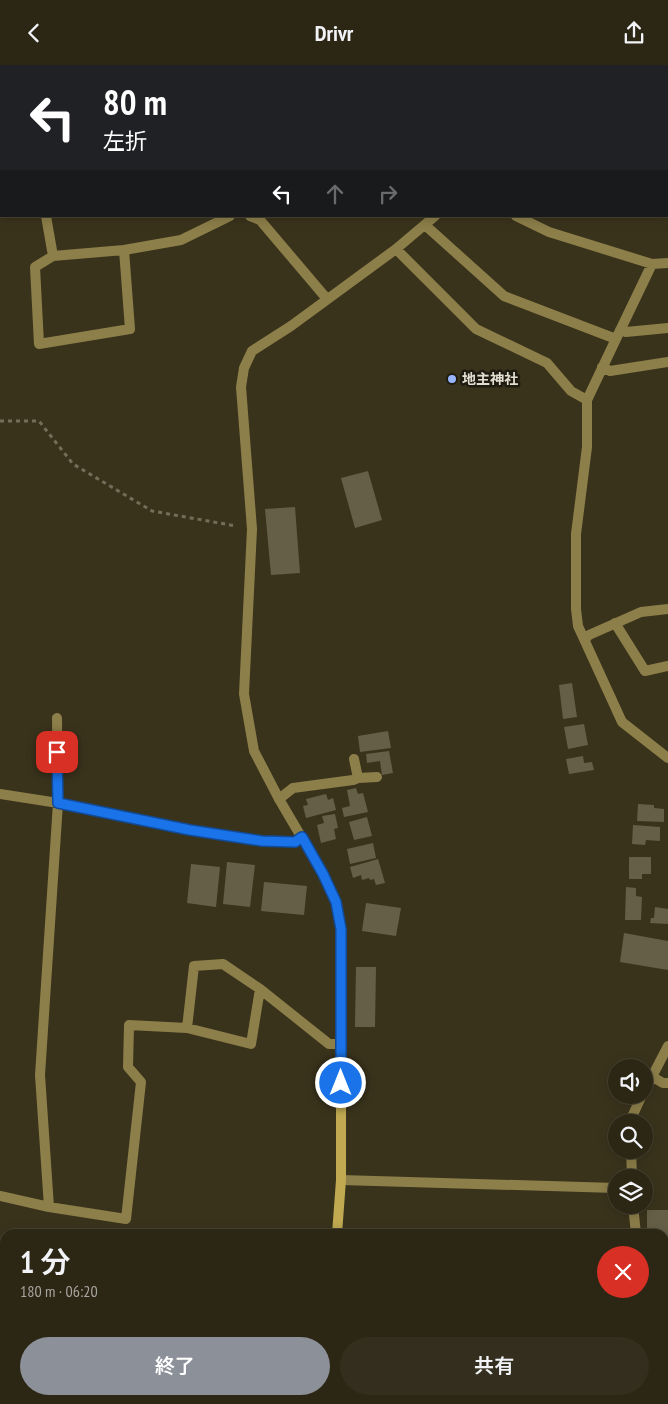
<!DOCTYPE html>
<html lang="ja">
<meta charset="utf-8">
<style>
:root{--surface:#2c2615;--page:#342e1e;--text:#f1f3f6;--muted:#a6a5a0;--line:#484334;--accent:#8c9099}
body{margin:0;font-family:"PT Sans Narrow","Noto Sans JP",sans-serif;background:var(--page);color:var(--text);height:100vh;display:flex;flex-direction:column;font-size:19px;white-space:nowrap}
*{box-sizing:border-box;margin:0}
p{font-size:16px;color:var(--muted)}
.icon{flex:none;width:28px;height:28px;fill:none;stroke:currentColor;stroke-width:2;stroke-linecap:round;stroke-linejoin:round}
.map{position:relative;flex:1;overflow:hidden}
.drawer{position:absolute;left:0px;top:1164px;width:669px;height:176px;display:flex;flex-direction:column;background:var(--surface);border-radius:15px 15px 0 0;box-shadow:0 2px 12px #0003,0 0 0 1px var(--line)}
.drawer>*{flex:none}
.hud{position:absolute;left:0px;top:0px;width:669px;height:152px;box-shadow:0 2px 12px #0003,0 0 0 1px var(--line);background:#202124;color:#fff;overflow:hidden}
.tools{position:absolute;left:608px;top:994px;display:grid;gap:10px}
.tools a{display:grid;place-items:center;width:45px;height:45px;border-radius:50%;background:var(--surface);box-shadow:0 2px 12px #0003,0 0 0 1px var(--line);font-size:25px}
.pin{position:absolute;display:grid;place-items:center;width:42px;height:42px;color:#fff;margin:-21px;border-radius:10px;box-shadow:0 2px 8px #0006}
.me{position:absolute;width:55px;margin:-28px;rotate:0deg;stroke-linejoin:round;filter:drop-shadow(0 0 4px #0008)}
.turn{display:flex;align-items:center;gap:18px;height:105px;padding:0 20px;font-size:22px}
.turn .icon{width:65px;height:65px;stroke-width:2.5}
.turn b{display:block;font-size:35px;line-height:42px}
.lanes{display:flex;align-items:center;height:48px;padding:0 20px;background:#0003;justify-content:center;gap:25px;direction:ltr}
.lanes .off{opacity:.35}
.round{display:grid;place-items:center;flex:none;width:52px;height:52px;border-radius:26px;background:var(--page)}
.head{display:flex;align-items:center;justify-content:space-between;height:85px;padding:0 20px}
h1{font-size:30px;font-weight:600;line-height:38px}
.primary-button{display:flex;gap:10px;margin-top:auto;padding:10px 20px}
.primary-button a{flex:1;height:58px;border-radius:30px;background:var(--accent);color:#fff;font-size:20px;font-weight:600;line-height:58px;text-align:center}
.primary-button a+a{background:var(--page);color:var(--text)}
header{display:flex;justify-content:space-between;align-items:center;height:65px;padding:0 20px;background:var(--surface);font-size:22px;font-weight:600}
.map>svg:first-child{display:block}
</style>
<header><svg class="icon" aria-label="back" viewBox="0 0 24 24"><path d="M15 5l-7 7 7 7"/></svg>Drivr<svg class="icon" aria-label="share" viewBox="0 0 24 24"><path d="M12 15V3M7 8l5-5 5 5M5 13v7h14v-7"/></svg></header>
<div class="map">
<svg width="668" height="1339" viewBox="0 0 668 1339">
<rect width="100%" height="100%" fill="#3a331c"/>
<!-- building -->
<path fill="#665f47" d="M368 406 382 455 355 463 341 413Z
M295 442 300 508 271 510 265 444Z
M572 618 577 652 563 654 559 620Z
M584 659 588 680 568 684 564 662Z
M388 666 391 683 360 687 358 671Z
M389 686 393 708 382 710 380 696 367 698 366 689Z
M583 691 584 698 592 697 594 705 569 709 566 694Z
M356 723 358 729 363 728 368 747 344 752 342 743 350 741 347 725Z
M326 729 328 735 333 733 336 745 306 753 303 741 308 740 306 734Z
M638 739 654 740V743L664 744V757L637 756Z
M335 749 338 763 334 764 336 774 321 778 317 760 324 758 322 751Z
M367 752 372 771 354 775 349 757Z
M633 760 660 762V776L646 775 645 780 632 779Z
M373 778 376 793 350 799 347 784Z
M629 792H651V809H642V814H629Z
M378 794 385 818 376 820 374 814 370 815 369 813 362 815 361 810 353 813 350 802Z
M227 797 255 800 250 842 223 839Z
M191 799 220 802 216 842 187 838Z
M264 817 307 821 304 850 261 846Z
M626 822 636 823V831L642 832 641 855H625Z
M366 838 401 843 396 871 362 866Z
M655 842 668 844V859L650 858 651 853H654Z
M624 868 668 876V905L620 897Z
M356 902H376L375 962H355Z
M647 1145H668V1172H664V1169H647Z"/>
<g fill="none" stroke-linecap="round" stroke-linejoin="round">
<!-- path -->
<path stroke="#736d59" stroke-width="3" stroke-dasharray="4 4" stroke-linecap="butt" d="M0 356H39L73 399 152 446 236 461"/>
<!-- lane -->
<path stroke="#8d7f4a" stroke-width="10" d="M615 558 645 606 668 601
M585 574 589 570 641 547 668 544
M354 694 358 713
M279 734 293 723 353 715 358 713 377 712"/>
<!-- street -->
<path stroke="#8d7f4a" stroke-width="10" d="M156 0V1
M77 1 80 0
M0 28H1
M0 144H1
M46 151 53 191
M250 151 260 155 327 234
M516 151 549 167 652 199 668 198
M425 160 504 231 616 274 652 199
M396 184 476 264 547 298 571 326 587 335 616 274
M124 185 130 264 39 279 35 202 53 191Z
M124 185 181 175 230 151
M620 265 626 267 668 263
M602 302 610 306 668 297
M587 335V382L576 469V544L578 561 622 657 668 693
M0 729 58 738 190 765 262 776 295 777 302 772
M341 864 336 837 323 809 279 734 254 686 244 629 252 464 241 322 244 303 252 286 291 261 396 184 435 151
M187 963 194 901 223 899 260 924 329 979H341
M651 1011 663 1018H668
M644 1027 668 981
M631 1058V1054L642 1030
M631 1085 632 1112
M341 1115 616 1123
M0 1131 49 1142 126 1154 141 1017 128 1002 129 960 187 963 251 979 260 924
M633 1140 636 1169
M49 1142 40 1010 58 738 57 653
M664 1222 668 1225
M0 1224 5 1226
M0 1305 5 1297
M0 1327 5 1331
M10 1335 15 1339
M401 1335 434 1339
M180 1339 181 1335
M656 1339 659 1335"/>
<!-- secondary -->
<path stroke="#c0a951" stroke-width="10" d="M359 0 360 1
M541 1 542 0
M337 1169 341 1115V864
M319 1339V1335"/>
</g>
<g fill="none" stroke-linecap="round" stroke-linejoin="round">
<!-- route casing -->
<g stroke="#114b97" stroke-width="12">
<path id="route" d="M57 687 58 738 190 765 262 776 295 777 302 772 323 809 336 837 341 864V1018"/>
</g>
<!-- route -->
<use href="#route" stroke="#1a73e8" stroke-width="9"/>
</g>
<!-- markers -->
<circle fill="#99b5fd" stroke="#1e1b11" stroke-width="2" cx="452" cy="314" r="5"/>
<g text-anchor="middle" stroke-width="5" stroke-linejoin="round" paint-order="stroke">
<!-- poi labels -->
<g font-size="14" font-weight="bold" fill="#e2ded0" stroke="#1e1b11" text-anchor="start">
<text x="462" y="319">地主神社</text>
</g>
</g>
</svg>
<div class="tools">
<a><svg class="icon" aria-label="sound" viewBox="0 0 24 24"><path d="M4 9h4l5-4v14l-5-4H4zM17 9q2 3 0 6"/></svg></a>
<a><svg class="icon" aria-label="search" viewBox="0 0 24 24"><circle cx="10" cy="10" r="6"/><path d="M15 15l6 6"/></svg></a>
<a><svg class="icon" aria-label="layers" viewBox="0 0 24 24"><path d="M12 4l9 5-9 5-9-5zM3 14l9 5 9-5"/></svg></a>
</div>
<div class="pin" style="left:57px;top:687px;background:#d93025"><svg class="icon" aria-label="arrive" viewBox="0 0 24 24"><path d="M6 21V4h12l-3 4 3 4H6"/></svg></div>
<svg class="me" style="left:341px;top:1018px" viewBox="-20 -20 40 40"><circle r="17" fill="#1a73e8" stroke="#fff" stroke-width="3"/><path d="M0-11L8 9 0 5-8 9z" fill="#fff"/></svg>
<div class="hud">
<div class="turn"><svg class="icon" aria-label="left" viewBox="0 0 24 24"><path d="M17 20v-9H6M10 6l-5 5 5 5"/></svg><div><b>80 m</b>左折</div></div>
<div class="lanes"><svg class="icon" aria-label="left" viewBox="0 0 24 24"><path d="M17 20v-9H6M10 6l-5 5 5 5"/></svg><svg class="icon off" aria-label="ahead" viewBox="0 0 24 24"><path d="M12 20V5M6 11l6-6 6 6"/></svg><svg class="icon off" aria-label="right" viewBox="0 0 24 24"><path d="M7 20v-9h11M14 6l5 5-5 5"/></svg></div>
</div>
<section class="drawer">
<div class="head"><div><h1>1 分</h1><p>180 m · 06:20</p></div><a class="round" style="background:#d93025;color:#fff"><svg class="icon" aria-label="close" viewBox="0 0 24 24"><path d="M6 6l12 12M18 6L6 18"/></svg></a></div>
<div class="primary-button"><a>終了</a><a>共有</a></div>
</section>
</div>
